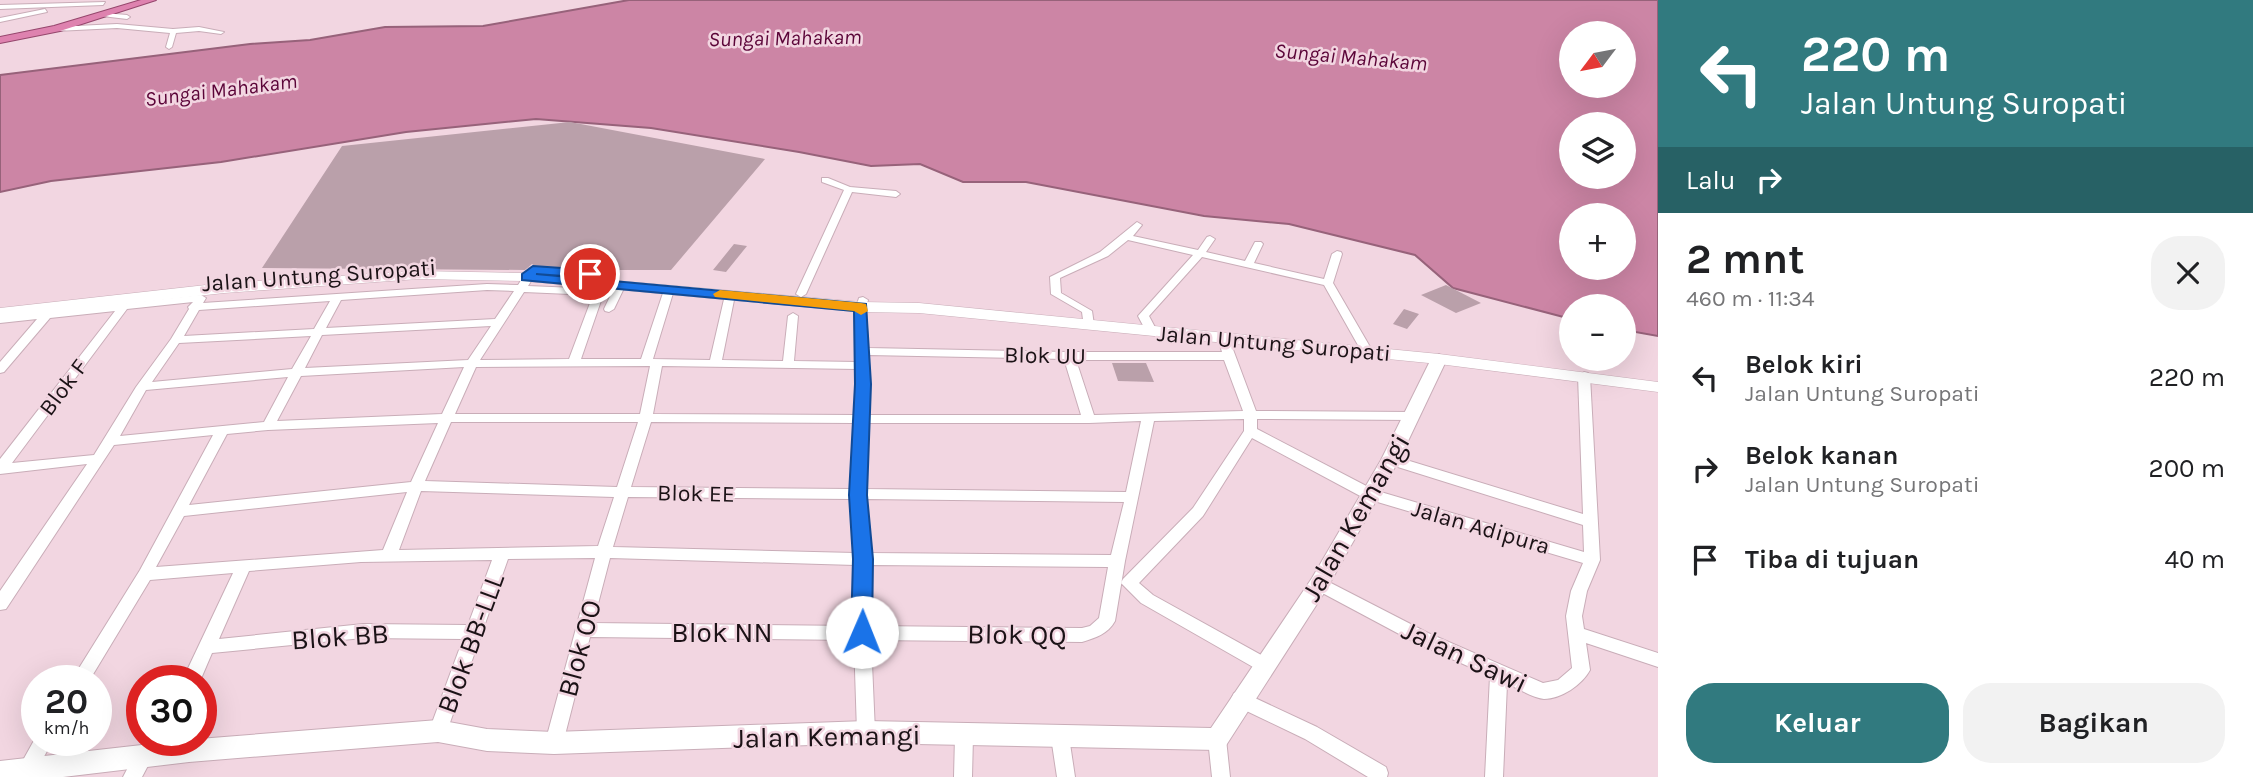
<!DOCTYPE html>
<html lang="id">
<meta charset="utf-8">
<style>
:root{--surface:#fff;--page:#f2f2f2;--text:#202124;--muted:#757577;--accent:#317a7f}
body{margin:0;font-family:Karla,sans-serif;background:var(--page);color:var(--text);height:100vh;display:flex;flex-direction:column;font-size:26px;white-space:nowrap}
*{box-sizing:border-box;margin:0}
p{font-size:23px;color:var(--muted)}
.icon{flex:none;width:38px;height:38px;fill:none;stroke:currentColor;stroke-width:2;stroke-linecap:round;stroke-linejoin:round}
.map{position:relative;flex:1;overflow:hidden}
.panel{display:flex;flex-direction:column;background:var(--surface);width:595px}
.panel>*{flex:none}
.guide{background:#317a7f;color:#fff;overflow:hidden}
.needle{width:46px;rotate:238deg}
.tools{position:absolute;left:1559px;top:21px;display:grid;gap:14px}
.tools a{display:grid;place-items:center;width:77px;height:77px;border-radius:50%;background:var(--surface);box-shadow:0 7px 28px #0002;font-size:35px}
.speed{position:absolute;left:21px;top:665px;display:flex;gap:14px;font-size:35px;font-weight:700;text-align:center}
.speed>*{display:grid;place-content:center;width:91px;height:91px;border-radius:50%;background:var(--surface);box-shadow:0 7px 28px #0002;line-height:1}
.speed small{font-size:18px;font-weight:400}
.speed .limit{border:10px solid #d22;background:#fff;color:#111}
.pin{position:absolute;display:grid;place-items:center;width:60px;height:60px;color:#fff;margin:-30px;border:4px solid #fff;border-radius:50%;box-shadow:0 2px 7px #0007}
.me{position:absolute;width:77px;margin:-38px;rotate:1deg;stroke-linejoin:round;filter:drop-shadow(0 0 5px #0008)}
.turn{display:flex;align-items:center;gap:24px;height:147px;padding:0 28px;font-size:32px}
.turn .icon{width:91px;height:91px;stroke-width:2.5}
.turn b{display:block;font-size:49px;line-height:60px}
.then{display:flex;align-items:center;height:66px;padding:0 28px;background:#0003;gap:14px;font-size:26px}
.round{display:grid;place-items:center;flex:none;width:74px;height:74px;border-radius:28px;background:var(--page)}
.summary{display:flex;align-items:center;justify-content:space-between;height:119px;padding:0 28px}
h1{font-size:42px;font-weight:700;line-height:52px}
.cta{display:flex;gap:14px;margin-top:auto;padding:14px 28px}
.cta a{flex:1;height:80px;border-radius:28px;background:var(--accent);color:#fff;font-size:28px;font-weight:700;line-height:80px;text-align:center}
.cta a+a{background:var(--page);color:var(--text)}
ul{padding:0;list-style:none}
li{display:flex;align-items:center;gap:21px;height:91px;padding:0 28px}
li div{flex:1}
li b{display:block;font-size:26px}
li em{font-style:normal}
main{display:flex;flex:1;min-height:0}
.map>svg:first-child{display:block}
</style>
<main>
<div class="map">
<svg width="1658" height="777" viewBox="0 0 1658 777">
<rect width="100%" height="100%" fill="#f2d6e1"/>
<!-- water -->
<path fill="#cc85a5" stroke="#97627a" stroke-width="2" fill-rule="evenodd" d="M629 0H1658V336L1624 330V306H1572L1571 319 1453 288 1415 255 1289 224 1204 216 1026 182H963L920 164 871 166 799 152 651 128 536 119 406 132 221 162 51 181 0 192V75L250 44 310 40 385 27 483 26ZM1572 33H1624V86H1572ZM1572 124H1624V177H1572ZM1572 215H1624V268H1572Z"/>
<!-- building -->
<path fill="#baa0aa" d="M570 122 765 159 671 270H540L532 264 525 270 262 268 342 146Z
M734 244 747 246 726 272 713 270Z
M1446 285 1481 303 1456 313 1421 295Z
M1404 309 1419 314 1407 329 1393 324Z
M1112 363H1146L1154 382 1118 381Z"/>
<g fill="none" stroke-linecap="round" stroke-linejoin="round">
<!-- minor casing -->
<g stroke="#c9adb8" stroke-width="2">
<path id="minor" d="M105 2 103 5 0 9V5Z
M45 9 47 12 0 22V18Z
M104 13 127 15 130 17 127 19 102 16Z
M117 24 173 29 199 27 224 32 221 34 199 31 176 33 172 47 169 49 166 47 170 33 117 28 56 31 53 29 56 27Z
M822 178H828L850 187 896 191 900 194 896 197 852 192 806 294 801 297 796 294 844 190 822 182Z
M1137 222 1142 225 1133 236 1198 250 1207 237 1210 236 1215 239 1206 252 1245 261 1255 242H1261L1263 244 1254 263 1324 279 1332 254 1337 251 1341 252 1342 254 1333 283 1373 352 1367 355 1363 354 1324 285 1202 257 1149 316 1157 331 1151 334 1147 333 1138 316 1193 255 1128 240 1108 256 1060 278 1061 293 1092 311 1094 325 1092 327H1084L1082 312 1051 294 1050 277 1100 252Z
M533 267 538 270 528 286 599 289 604 292 581 359H641L664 290 669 287 674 290 653 359 710 360 725 295 730 292 735 295 722 360 783 361 788 316 793 313 798 316 794 361 857 362 856 307 859 298 863 297 868 300 866 307 868 348 1069 352H1222L1218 338 1224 335 1228 336 1256 411 1412 412 1418 416 1412 420 1257 419V429L1374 490 1584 552 1583 525 1385 463 1383 460 1385 457 1390 455 1583 514 1578 376 1584 372 1588 373 1590 376 1600 560 1587 591 1582 616 1584 629 1658 653V667L1586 643 1590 670C1582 685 1561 699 1544 699 1532 698 1518 688 1507 684L1503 777H1485L1490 676 1416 643 1313 588 1311 584 1313 580 1319 578 1325 580 1428 633 1543 683 1558 680 1572 668 1566 616 1571 591 1583 563 1364 498 1252 438 1203 516 1139 583 1153 595 1272 661 1275 666 1272 671 1266 673 1260 671 1141 603 1121 583 1123 579 1193 508 1244 431V419L1154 421 1125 561 1115 621C1108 634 1095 638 1082 642L871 640 875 732 872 738 866 740 860 738 857 732 854 640 590 637 563 743 560 749 554 751 548 749 545 743 595 558 508 559 447 731 444 737 438 739 432 737 429 731 463 639 363 638 212 653 200 681H182L233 573 150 580 89 681H71L140 570 213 435 114 445 6 609 0 610V591L87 464 0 474V459L115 311 50 318 4 372 0 373V362L37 319 0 323V317L201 295 206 298 203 303 487 284 518 285 529 268ZM487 290 514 291 495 319 326 328 341 300ZM524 292 593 295 569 359 480 360ZM330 301 314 329 184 336 199 310ZM193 302 188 307 189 309 171 339 136 387 94 455 12 463 127 309ZM491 326 468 360 305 368 322 335ZM311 336 292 369 152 382 179 343ZM868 355 1064 359 1081 415H868ZM1076 360H1224L1243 411 1094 415ZM650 366 640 414H455L476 367ZM662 366 857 369 855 415 653 414ZM464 367 442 414 277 421 301 376ZM288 377 264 422 120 436 146 390ZM1141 421 1126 492 865 489 868 423H1089ZM451 422H638L617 487 425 481ZM651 422 855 423 851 489 631 487ZM438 423 411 482 189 505 227 434 268 430ZM421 491 614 497 598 546 399 550ZM407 492 383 550 156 567 184 516ZM628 497 851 499 855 553 613 547ZM865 499 1124 502 1111 555 870 553ZM610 558 855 565 854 626 593 623ZM492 560 468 625 363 624 219 639 249 571 361 562ZM871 565 1108 567 1099 618 1090 626 1082 628 870 626Z
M620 283 625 286 614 309 609 312 605 311 604 309 615 286Z
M1240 691 1317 727 1386 767 1388 773 1387 777H1368L1305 739 1234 705 1231 699 1234 693Z
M964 728 970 730 973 736 972 777H954L955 736 958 730Z
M1060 729 1066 731 1069 737 1075 777H1057L1051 737 1054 731Z
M1217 731 1223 733 1226 739 1230 777H1212L1208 739 1211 733Z
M37 735V740H53L33 777H19L17 771Z
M143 749 150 752 152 758 142 777H123L136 752Z"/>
</g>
<!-- tertiary casing -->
<g stroke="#c9adb8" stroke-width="2">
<path id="tertiary" d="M1439 354 1447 359 1399 460 1326 590 1225 747 1217 750 866 743 554 754 487 751 438 742 189 762 63 777H0V761L186 740 438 720 487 729 554 732 866 721 1211 728 1312 578 1381 460 1431 359Z"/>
</g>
<!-- secondary casing -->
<g stroke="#c9adb8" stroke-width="1">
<path id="secondary" d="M418 271 526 273 861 302 919 303 1439 354 1658 382V392L1439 364 919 313 861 312 526 281 418 279 224 293 0 318V308L224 283Z"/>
</g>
<!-- trunk casing -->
<g stroke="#95466c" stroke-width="2">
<path id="trunk" d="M141 0H156L60 31 0 43V37L54 26Z"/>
</g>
<!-- minor -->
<use href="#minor" fill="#fff" fill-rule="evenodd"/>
<!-- tertiary -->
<use href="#tertiary" fill="#fff" fill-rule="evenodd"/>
<!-- secondary -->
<use href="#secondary" fill="#fff" fill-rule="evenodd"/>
<!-- trunk -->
<use href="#trunk" fill="#de82af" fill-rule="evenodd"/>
</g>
<!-- route -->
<path fill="#1a73e8" stroke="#114b97" stroke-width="2" d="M533 266 590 270 596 274 590 278 536 274 866 304 871 384 867 495 873 559 872 632 869 639 862 641 854 639 851 632 853 559 849 495 855 384 854 311 522 280V274Z"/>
<!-- slow -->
<path fill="#f59e0b" d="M720 290 861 303 866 304 868 311 861 315 854 311 715 297 713 294Z"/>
<g text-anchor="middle" stroke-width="5" stroke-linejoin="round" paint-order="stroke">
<!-- far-water labels -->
<g font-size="21" font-style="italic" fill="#5b0438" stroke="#f2d6e1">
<text transform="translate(785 38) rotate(-1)" y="7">Sungai Mahakam</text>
<text transform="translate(1351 57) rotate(5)" y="7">Sungai Mahakam</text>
<text transform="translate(221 90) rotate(-7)" y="7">Sungai Mahakam</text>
</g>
<!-- street labels -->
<g font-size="23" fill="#1b1216" stroke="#f2d6e1">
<text transform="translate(319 275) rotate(-4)" y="8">Jalan Untung Suropati</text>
<text transform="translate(1274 343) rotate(5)" y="8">Jalan Untung Suropati</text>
<text transform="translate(1045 355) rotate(1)" y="8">Blok UU</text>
<text transform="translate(63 387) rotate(-53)" y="8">Blok F</text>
<text transform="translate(696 493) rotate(1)" y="8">Blok EE</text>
<text transform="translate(1481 527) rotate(16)" y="8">Jalan Adipura</text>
</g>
<!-- near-street labels -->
<g font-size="28" fill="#1b1216" stroke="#f2d6e1">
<text transform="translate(1355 517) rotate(-60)" y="10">Jalan Kemangi</text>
<text x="722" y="642">Blok NN</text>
<text transform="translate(1017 634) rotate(1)" y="10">Blok QQ</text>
<text transform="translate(340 636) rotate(-4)" y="10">Blok BB</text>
<text transform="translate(470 643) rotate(-70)" y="10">Blok BB-LLL</text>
<text transform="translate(579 648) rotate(-75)" y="10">Blok OO</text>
<text transform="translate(1465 656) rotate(25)" y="10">Jalan Sawi</text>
<text transform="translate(827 736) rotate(-1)" y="10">Jalan Kemangi</text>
</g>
</g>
</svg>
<div class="tools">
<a><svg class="needle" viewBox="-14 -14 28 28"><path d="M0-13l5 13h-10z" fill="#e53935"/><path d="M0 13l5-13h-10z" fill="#757577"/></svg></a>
<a><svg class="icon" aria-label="layers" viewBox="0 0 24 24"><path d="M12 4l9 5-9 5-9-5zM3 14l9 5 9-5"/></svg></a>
<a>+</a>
<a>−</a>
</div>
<div class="speed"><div>20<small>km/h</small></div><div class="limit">30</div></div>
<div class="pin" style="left:590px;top:274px;background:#d93025"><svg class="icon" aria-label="arrive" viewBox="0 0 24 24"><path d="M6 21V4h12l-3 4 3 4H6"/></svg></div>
<svg class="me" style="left:862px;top:632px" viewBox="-20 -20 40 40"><circle r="19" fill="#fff"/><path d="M0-13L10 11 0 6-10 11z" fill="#1a73e8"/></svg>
</div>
<section class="panel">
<div class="guide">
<div class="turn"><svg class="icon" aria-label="left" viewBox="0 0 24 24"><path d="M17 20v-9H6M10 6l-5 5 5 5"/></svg><div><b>220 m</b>Jalan Untung Suropati</div></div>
<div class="then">Lalu<svg class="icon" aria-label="right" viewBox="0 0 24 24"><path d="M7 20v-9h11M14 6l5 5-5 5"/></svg></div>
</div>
<div class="summary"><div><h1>2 mnt</h1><p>460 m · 11:34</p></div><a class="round"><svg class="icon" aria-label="close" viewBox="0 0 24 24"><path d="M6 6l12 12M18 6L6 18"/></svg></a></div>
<ul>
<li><svg class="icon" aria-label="left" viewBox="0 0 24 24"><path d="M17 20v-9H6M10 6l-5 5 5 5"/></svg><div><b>Belok kiri</b><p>Jalan Untung Suropati</p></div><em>220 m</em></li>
<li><svg class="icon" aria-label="right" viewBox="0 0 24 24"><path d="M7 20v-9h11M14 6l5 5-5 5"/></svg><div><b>Belok kanan</b><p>Jalan Untung Suropati</p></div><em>200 m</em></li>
<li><svg class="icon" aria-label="arrive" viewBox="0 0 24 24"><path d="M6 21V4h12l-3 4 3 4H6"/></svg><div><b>Tiba di tujuan</b></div><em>40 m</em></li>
</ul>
<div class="cta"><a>Keluar</a><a>Bagikan</a></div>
</section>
</main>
